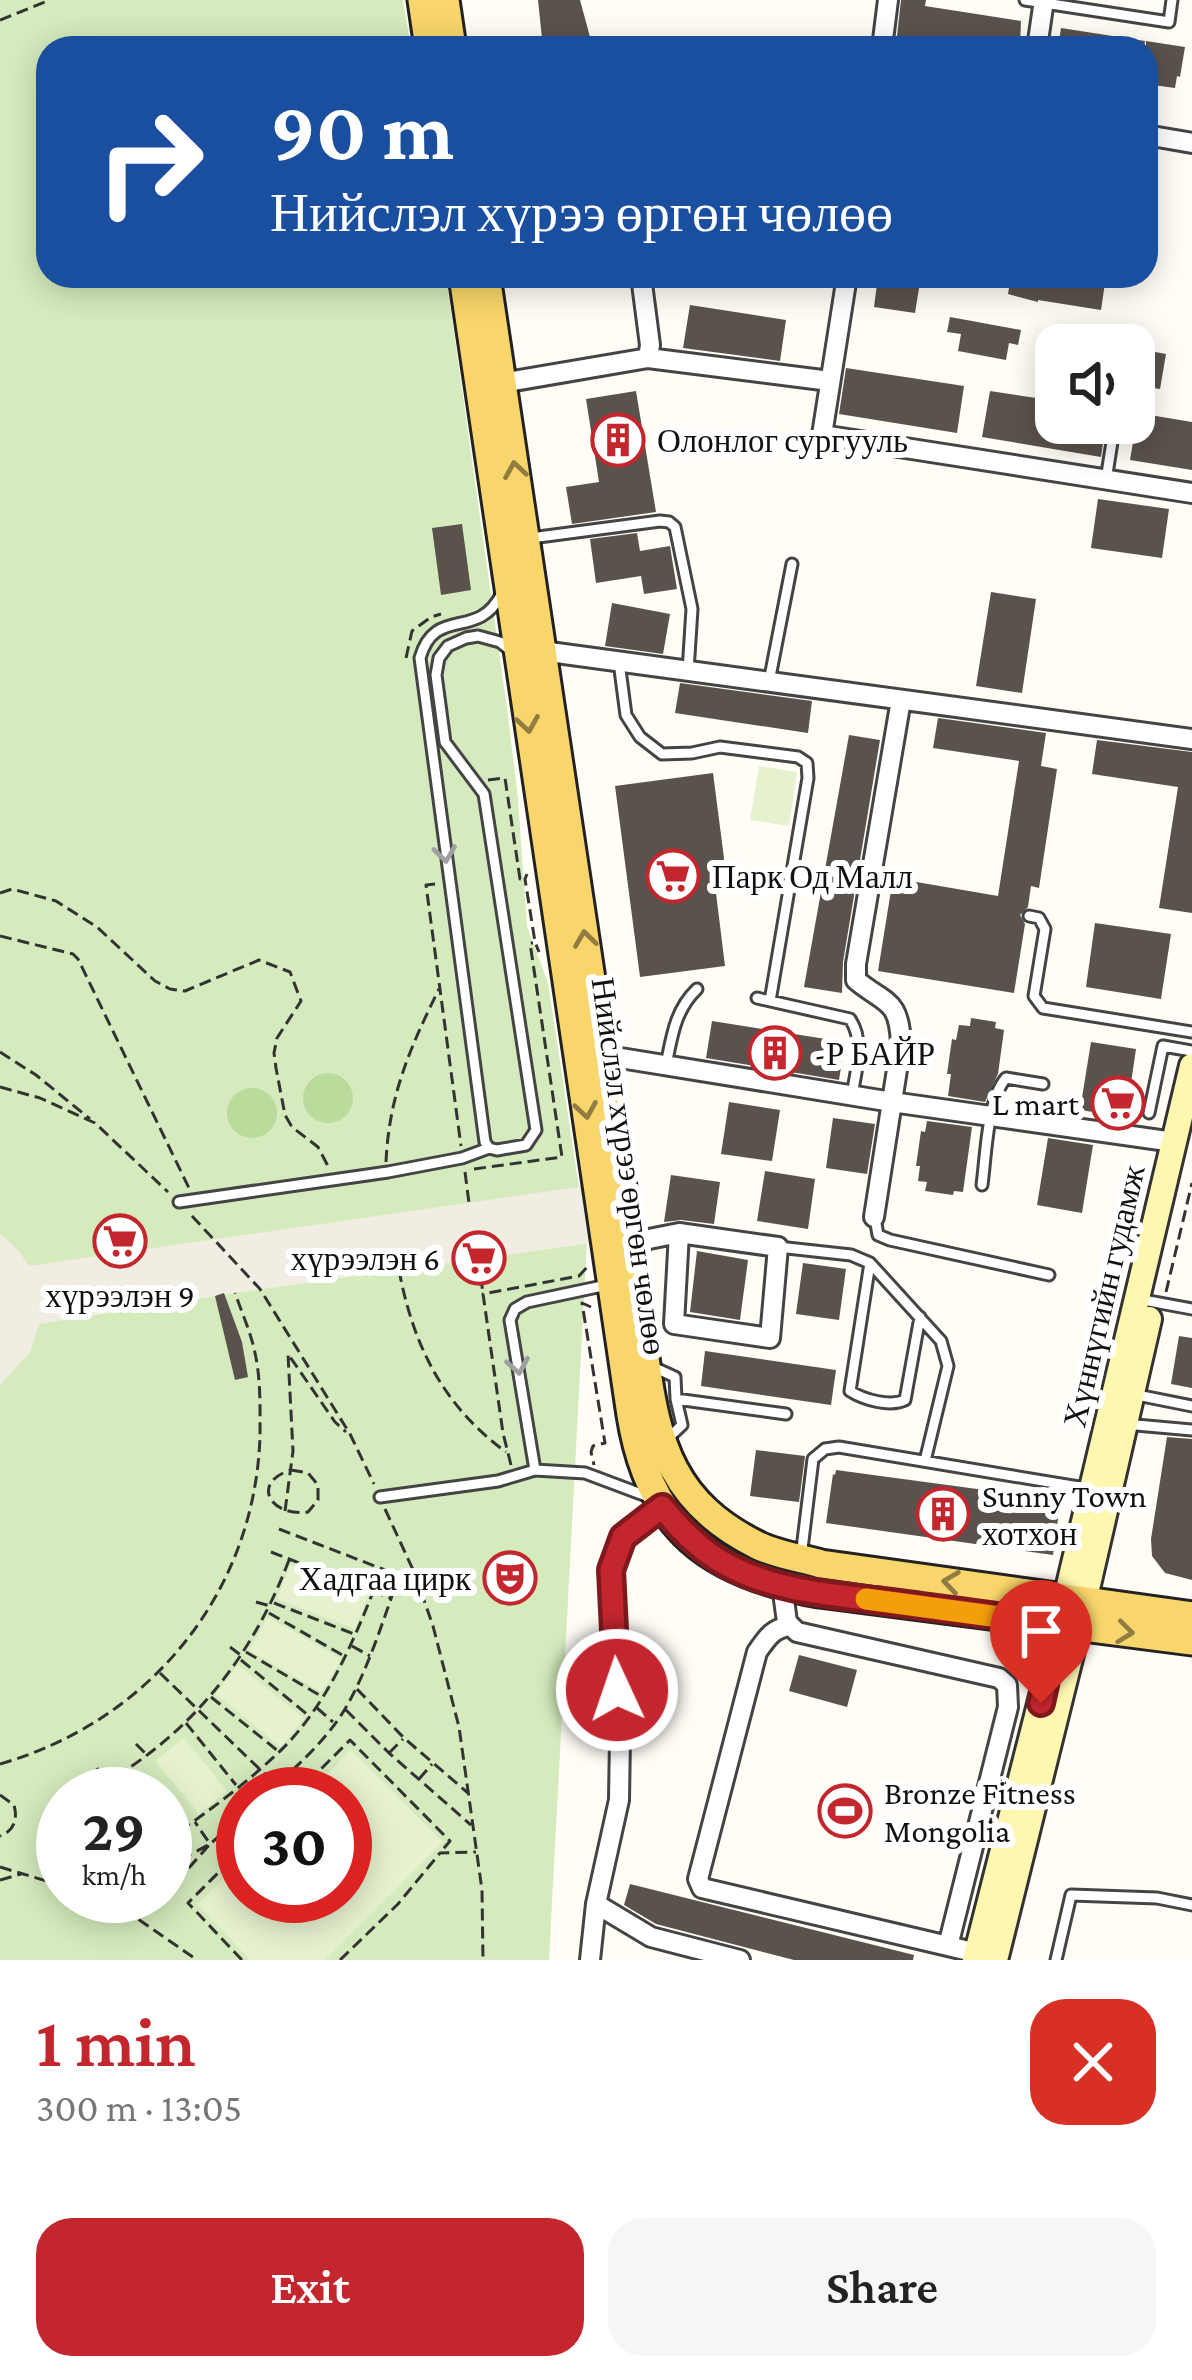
<!DOCTYPE html>
<meta charset="utf-8">
<style>
:root{--surface:#fff;--page:#f6f6f6;--text:#222;--muted:#767676;--accent:#c4262e}
body{margin:0;font-family:"Crimson Pro",serif;background:var(--page);color:var(--text);height:100vh;display:flex;flex-direction:column;font-size:45px;white-space:nowrap}
*{box-sizing:border-box;margin:0}
p{font-size:39px;color:var(--muted)}
.icon{flex:none;width:66px;height:66px;fill:none;stroke:currentColor;stroke-width:2;stroke-linecap:round;stroke-linejoin:round}
.map{position:relative;height:1960px;overflow:hidden}
.panel{display:flex;flex-direction:column;background:var(--surface);flex:1}
.panel>*{flex:none}
.banner{position:absolute;left:36px;top:36px;width:1122px;height:252px;border-radius:36px;box-shadow:0 6px 30px #0003;background:#1a4fa0;color:#fff;overflow:hidden}
.buttons{position:absolute;left:1035px;top:324px;display:grid;gap:24px}
.buttons a{display:grid;place-items:center;width:120px;height:120px;border-radius:24px;background:var(--surface);box-shadow:0 6px 30px #0003;font-size:60px}
.speed{position:absolute;left:36px;top:1767px;display:flex;gap:24px;font-size:60px;font-weight:700;text-align:center}
.speed>*{display:grid;place-content:center;width:156px;height:156px;border-radius:50%;background:var(--surface);box-shadow:0 6px 30px #0003;line-height:1}
.speed small{font-size:30px;font-weight:400}
.speed .limit{border:18px solid #d22;background:#fff;color:#111}
.pin{position:absolute;display:grid;place-items:center;width:102px;height:102px;color:#fff;margin:-123px -51px;border-radius:50% 50% 50% 0;rotate:-45deg;box-shadow:0 0 12px #0007}
.pin .icon{rotate:45deg}
.me{position:absolute;width:132px;margin:-66px;rotate:357deg;stroke-linejoin:round;filter:drop-shadow(0 0 9px #0008)}
.turn{display:flex;align-items:center;gap:42px;height:252px;padding:0 36px;font-size:54px}
.turn .icon{width:156px;height:156px;stroke-width:2.5}
.turn b{display:block;font-size:84px;line-height:102px}
.round{display:grid;place-items:center;flex:none;width:126px;height:126px;border-radius:36px;background:var(--page)}
.head{display:flex;align-items:center;justify-content:space-between;height:204px;padding:0 36px}
h1{font-size:72px;font-weight:600;line-height:90px;color:var(--accent)}
.cta{display:flex;gap:24px;margin-top:auto;padding:24px 36px}
.cta a{flex:1;height:138px;border-radius:36px;background:var(--accent);color:#fff;font-size:48px;font-weight:600;line-height:138px;text-align:center}
.cta a+a{background:var(--page);color:var(--text)}
.map>svg:first-child{display:block}
</style>
<div class="map">
<svg width="1192" height="1960" viewBox="0 0 1192 1960">
<rect width="100%" height="100%" fill="#fffdf5"/>
<!-- green -->
<path fill="#d5ebbd" fill-rule="evenodd" d="M0 0H403L411 48H48V276H446L508 716 518 799 527 926 548 983 587 1240 549 1960H0ZM63 1794H165V1896H63ZM243 1794H345V1896H243Z"/>
<!-- forest -->
<path fill="#b9dc9c" d="M303 1098a25 25 0 1 1 50 0a25 25 0 1 1-50 0Z
M227 1113a25 25 0 1 1 50 0a25 25 0 1 1-50 0Z"/>
<!-- pitch -->
<path fill="#e6f2cf" d="M759 766 797 772 789 826 750 820Z
M290 1565 368 1595 355 1629 277 1599Z
M268 1617 341 1659 322 1692 249 1650Z
M238 1665 304 1718 281 1747 216 1694Z
M184 1738 227 1791 199 1814 155 1761Z
M351 1750 443 1842 325 1960H250L198 1904 243 1859V1896H345V1794H308Z"/>
<!-- plaza -->
<path fill="#f1ede2" d="M585 1186 592 1243 235 1293 39 1324 30 1352 0 1385V1234L18 1250 29 1266Z"/>
<!-- building -->
<path fill="#5a524d" d="M538 0H580L593 48H543Z
M901 0H926L925 6 1021 21 1020 48H915L896 45Z
M1061 28 1145 41 1144 48H1058Z
M1146 41 1185 47 1180 77 1177 76 1175 88 1146 84Z
M878 276H921L915 313 874 307Z
M1011 276H1106L1101 310 1038 300V302L1008 294Z
M690 305 786 320 780 361 683 348Z
M950 317 1021 330 1018 345 1009 343 1006 360 958 351 961 334 947 332Z
M1134 348 1166 354 1160 389 1134 385Z
M846 368 964 386 957 433 839 414Z
M636 391 656 512 572 524 566 487 599 482 586 399Z
M990 391 1056 401V423H1106L1101 457 982 437Z
M1138 413 1192 422V470L1130 460Z
M1098 499 1169 509 1162 558 1091 548Z
M462 524 471 590 441 595 432 528Z
M637 533 640 551 670 546 677 589 644 594 641 576 596 583 590 539Z
M991 592 1036 599 1022 693 976 686Z
M612 603 670 614 663 654 605 646Z
M680 683 812 701 808 733 675 713Z
M938 718 1046 733 1041 766 1057 769 1039 888 1031 886 1028 907 1020 915 1025 924 1014 993 878 971 893 878 998 896 1019 761 933 748Z
M849 735 880 740 843 962 842 993 804 987Z
M1097 740 1192 752V913L1159 908 1178 787 1092 774Z
M713 773 724 858 716 893 725 966 640 977 615 786Z
M1095 923 1171 934 1161 999 1086 987Z
M971 1018 996 1022 995 1028 1004 1030 998 1074 985 1102 948 1096 951 1074H947L952 1039 956 1040 959 1025 970 1026Z
M712 1021 845 1042 839 1080 706 1058Z
M1091 1042 1136 1049 1126 1117 1080 1110Z
M729 1102 780 1110 772 1161 721 1154Z
M833 1118 875 1124 867 1174 826 1168Z
M927 1121 972 1127 963 1192 954 1191 953 1195 925 1191 927 1182 918 1181 920 1166H916L921 1131 925 1132Z
M1048 1138 1093 1145 1082 1213 1037 1205Z
M765 1171 815 1179 808 1229 757 1221Z
M671 1175 720 1182 714 1224 681 1220 664 1222Z
M697 1251 748 1260 740 1320 690 1312Z
M803 1263 846 1269 839 1320 796 1314Z
M224 1293 242 1342 248 1377 235 1380 215 1296Z
M1179 1336 1192 1338V1388L1171 1384Z
M705 1351 836 1370 831 1405 701 1386Z
M1167 1437 1192 1439V1580L1165 1573 1152 1556 1151 1539Z
M756 1450 805 1456 799 1502 750 1496Z
M836 1470 1059 1500 1058 1505H1060L1053 1555 826 1523 833 1474 835 1475Z
M799 1655 857 1670 847 1707 789 1691Z
M630 1884 914 1955 913 1960H794L656 1924 624 1905Z"/>
<g fill="none" stroke-linecap="round" stroke-linejoin="round">
<!-- lane casing -->
<g stroke="#444" stroke-width="15">
<path id="lane" d="M1025 0 1169 22 1172 0
M1106 480 1115 423
M531 538 660 521 669 522 675 527 692 609 688 671
M501 595C477 641 435 605 420 658L485 1142 489 1148 497 1150 526 1145 536 1130 484 794 445 742 436 675 439 658 448 646 466 638 478 636 500 642 511 651
M619 662 626 715 640 737 662 754 692 753 720 747 798 757 807 763 808 778 770 1001
M769 682 792 564
M1029 916 1039 918 1045 929 1034 996 1043 1008 1192 1032
M757 998 850 1019C865 1041 856 1071 852 1095
M666 1065C672 1036 675 1010 697 989
M1149 1113 1163 1046 1192 1051
M982 1185C986 1156 987 1100 1006 1078L1043 1084
M179 1202 388 1172 462 1158 489 1148
M875 1218 878 1235 890 1240 1049 1275
M778 1247 851 1255 870 1263 941 1341 948 1366 925 1461
M870 1263 850 1391C864 1400 890 1407 905 1400L920 1317
M1138 1299 1192 1309
M651 1366 675 1377 676 1399 682 1425 666 1440
M1137 1395 1192 1406
M676 1399 786 1414
M1125 1424 1192 1430
M535 1470 510 1320 515 1309 527 1302 607 1285
M380 1497 498 1481 535 1470 585 1473 649 1497
M801 1557 813 1459 825 1449 839 1447 1091 1489
M1056 1960 1071 1895 1157 1898 1192 1905"/>
</g>
<!-- street casing -->
<g stroke="#444" stroke-width="24">
<path id="street" d="M882 48 888 0
M1037 48 1044 0
M1146 135 1192 143
M847 276 822 435 1192 493
M648 358 830 381
M502 383 648 358 650 345 641 276
M542 651 1192 739
M602 1055 892 1102 1174 1142
M874 1217 901 1044C899 998 886 1005 856 980V964L901 700
M631 1247 649 1239 679 1233 778 1247 770 1338 674 1324 679 1233
M782 1585 787 1622 797 1632 999 1678 1007 1685 1008 1707 948 1946 977 1953
M789 1626C772 1629 767 1638 757 1652L698 1879 702 1888 948 1946
M596 1904 651 1937 740 1960
M590 1960 596 1904 619 1800 620 1738 611 1570 623 1537 662 1507"/>
</g>
<!-- secondary casing -->
<g stroke="#333" stroke-width="30">
<path id="secondary" d="M975 1960 1052 1657 1192 1066
M995 1960 1084 1602 1149 1319"/>
</g>
<!-- primary casing -->
<g stroke="#222" stroke-width="33">
<path id="primary" d="M422 0 429 48
M445 0 452 48
M463 276 631 1415C649 1529 710 1574 819 1593L1192 1641
M486 276 631 1247C636 1284 641 1321 645 1358 657 1446 673 1504 759 1546 778 1555 801 1558 821 1564L1192 1616"/>
</g>
<!-- path -->
<path stroke="#333" stroke-width="3" stroke-dasharray="12 6" stroke-linecap="butt" d="M0 20 50 0
M406 658 412 631 431 617 441 614
M488 780 505 778 520 879H525
M527 874 525 879 535 942 539 952
M435 884 426 885 461 1146
M0 893 12 889 56 901 97 927 155 981 170 989 185 991 259 960 290 972 301 1001 277 1038 274 1053 276 1068 285 1115 292 1127 318 1147 330 1170
M0 936 73 954 78 959 189 1188
M0 1052 36 1075 90 1119
M0 1087 40 1098 95 1123 168 1192
M386 1162C389 1095 410 1048 439 989
M474 1169 562 1157 530 943H533
M465 1172 469 1203
M192 1216 260 1289 350 1434 374 1484
M478 1259 483 1293
M399 1270C413 1345 443 1406 506 1452
M1166 1292 1192 1183
M591 1307 582 1303 605 1443 593 1446 591 1452 594 1465
M511 1465 503 1433 483 1294 579 1276 588 1266
M291 1470 308 1473 318 1485V1500L308 1512C269 1517 251 1482 291 1470Z
M385 1509 415 1574 433 1626 459 1727 482 1890 483 1960
M285 1511 293 1451 288 1354 335 1422 346 1432
M279 1529 398 1575
M271 1552 390 1598
M256 1602 270 1606
M274 1603 354 1634
M269 1613 344 1656
M352 1646 370 1656
M230 1647 242 1656
M246 1652 321 1696
M241 1660 308 1715
M160 1673 274 1783
M357 1689 404 1738 468 1793
M211 1697 278 1751
M317 1708 333 1722
M346 1710 389 1753 471 1825
M186 1723 236 1785
M136 1744 147 1755
M389 1753 403 1739
M0 1764C150 1721 255 1593 260 1436 260 1409 261 1380 255 1353 251 1333 242 1313 235 1293
M97 1768 105 1782
M419 1779 432 1764
M85 1794C184 1743 250 1663 289 1560
M266 1794C294 1769 326 1741 345 1709 369 1668 383 1620 399 1576L413 1574
M296 1794 350 1740 450 1841 440 1853
M0 1795 14 1805C18 1819 14 1831 0 1836
M63 1805V1809
M165 1841C204 1815 243 1786 277 1754 323 1711 350 1650 373 1592
M0 1867 63 1886
M165 1868 210 1844 243 1815
M0 1880 21 1874
M165 1895 210 1844 195 1822
M90 1896 138 1919 197 1960
M139 1896 156 1903 163 1897
M242 1960 188 1903 243 1848
M340 1960 398 1904 440 1853 476 1852"/>
<!-- lane -->
<use href="#lane" stroke="#fff" stroke-width="9"/>
<!-- street -->
<use href="#street" stroke="#fff" stroke-width="18"/>
<!-- secondary -->
<use href="#secondary" stroke="#fff6b0" stroke-width="24"/>
<!-- primary -->
<use href="#primary" stroke="#f9d66b" stroke-width="27"/>
</g>
<!-- one-way arrows -->
<defs><path id="oneway-chevron" d="M-2-3.5L2.5 0L-2 3.5" fill="none" stroke-width="1.6" stroke-linecap="round" stroke-linejoin="round" transform="scale(3)"/></defs>
<g stroke="#917d42">
<use href="#oneway-chevron" transform="translate(515 470) rotate(-99)"/>
<use href="#oneway-chevron" transform="translate(528 724) rotate(81)"/>
<use href="#oneway-chevron" transform="translate(585 939) rotate(-98)"/>
<use href="#oneway-chevron" transform="translate(586 1110) rotate(81)"/>
<use href="#oneway-chevron" transform="translate(951 1582) rotate(-172)"/>
<use href="#oneway-chevron" transform="translate(1125 1632) rotate(7)"/>
</g>
<g stroke="#a0a0a0">
<use href="#oneway-chevron" transform="translate(445 854) rotate(82)"/>
<use href="#oneway-chevron" transform="translate(518 1366) rotate(80)"/>
</g>
<g fill="none" stroke-linecap="round" stroke-linejoin="round">
<!-- route casing -->
<g stroke="#7f191e" stroke-width="30">
<path id="route" d="M617 1690 611 1570 623 1537 662 1507C682 1532 703 1553 731 1567 776 1590 826 1594 875 1600 936 1608 998 1615 1058 1625L1041 1703"/>
</g>
<!-- route -->
<use href="#route" stroke="#c4262e" stroke-width="21"/>
<!-- slow -->
<path stroke="#f59e0b" stroke-width="21" d="M866 1599 1006 1618"/>
</g>
<!-- icons -->
<defs>
<g id="building-ring" transform="scale(2.7)"><circle r="9.5" fill="#fff" stroke="#c4262e" stroke-width="1.5"/><path d="M-4-6H4V6H1V3H-1V6H-4ZM-2.5-4.3h1.7v1.8h-1.7ZM.8-4.3h1.7v1.8H.8ZM-2.5-1h1.7V.8h-1.7ZM.8-1h1.7V.8H.8Z" fill="#c4262e"/></g>
<g id="supermarket-ring" transform="scale(2.7)"><circle r="9.5" fill="#fff" stroke="#c4262e" stroke-width="1.5"/><path d="M-6-5.5h2.5l.6 2H6L4.5 2H-2.5L-4.4-4H-6ZM-1.5 3.2a1.3 1.3 0 1 0 .1 0ZM3 3.2a1.3 1.3 0 1 0 .1 0Z" fill="#c4262e"/></g>
<g id="theatre-ring" transform="scale(2.7)"><circle r="9.5" fill="#fff" stroke="#c4262e" stroke-width="1.5"/><path d="M-5-5.5Q0-4 5-5.5V0Q5 5 0 6Q-5 5-5 0ZM-3.3-2.5H-1v1.5H-3.3ZM1-2.5H3.3v1.5H1ZM-2.8 1Q0 5.5 2.8 1Z" fill="#c4262e"/></g>
<g id="stadium-ring" transform="scale(2.7)"><circle r="9.5" fill="#fff" stroke="#c4262e" stroke-width="1.5"/><path d="M0-5a6.5 5 0 1 0 0 10a6.5 5 0 1 0 0-10ZM-3.5-1.8h7v3.6h-7Z" fill="#c4262e"/></g>
</defs>
<g fill-rule="evenodd">
<use href="#building-ring" x="618" y="440"/>
<use href="#supermarket-ring" x="673" y="876"/>
<use href="#building-ring" x="775" y="1053"/>
<use href="#supermarket-ring" x="1118" y="1103"/>
<use href="#supermarket-ring" x="120" y="1241"/>
<use href="#supermarket-ring" x="479" y="1258"/>
<use href="#building-ring" x="943" y="1514"/>
<use href="#theatre-ring" x="510" y="1578"/>
<use href="#stadium-ring" x="845" y="1811"/>
</g>
<g text-anchor="middle" stroke-width="12" stroke-linejoin="round" paint-order="stroke">
<!-- poi labels -->
<g font-size="33" fill="#111" stroke="#fff" text-anchor="start">
<text x="657" y="452">Олонлог сургууль</text>
<text x="712" y="888">Парк Од Малл</text>
<text x="814" y="1065">-Р БАЙР</text>
<text x="1079" y="1115" text-anchor="end">L mart</text>
<text x="440" y="1270" text-anchor="end">хүрээлэн 6</text>
<text x="120" y="1307" text-anchor="middle">хүрээлэн 9</text>
<text x="982" y="1507">Sunny Town<tspan x="982" dy="38">хотхон</tspan></text>
<text x="471" y="1590" text-anchor="end">Хадгаа цирк</text>
<text x="884" y="1804">Bronze Fitness<tspan x="884" dy="38">Mongolia</tspan></text>
</g>
<!-- street labels -->
<g font-size="33" fill="#111" stroke="#fff">
<text transform="translate(630 1166) rotate(82)" y="12">Нийслэл хүрээ өргөн чөлөө</text>
<text transform="translate(1103 1296) rotate(-77)" y="12">Хүннүгийн гудамж</text>
</g>
</g>
</svg>
<div class="buttons">
<a><svg class="icon" aria-label="sound" viewBox="0 0 24 24"><path d="M4 9h4l5-4v14l-5-4H4zM17 9q2 3 0 6"/></svg></a>
</div>
<div class="speed"><div>29<small>km/h</small></div><div class="limit">30</div></div>
<div class="pin" style="left:1041px;top:1703px;background:#d93025"><svg class="icon" aria-label="arrive" viewBox="0 0 24 24"><path d="M6 21V4h12l-3 4 3 4H6"/></svg></div>
<svg class="me" style="left:617px;top:1690px" viewBox="-20 -20 40 40"><circle r="17" fill="#c4262e" stroke="#fff" stroke-width="3"/><path d="M0-11L8 9 0 5-8 9z" fill="#fff"/></svg>
<div class="banner">
<div class="turn"><svg class="icon" aria-label="right" viewBox="0 0 24 24"><path d="M7 20v-9h11M14 6l5 5-5 5"/></svg><div><b>90 m</b>Нийслэл хүрээ өргөн чөлөө</div></div>
</div>
</div>
<section class="panel">
<div class="head"><div><h1>1 min</h1><p>300 m · 13:05</p></div><a class="round" style="background:#d93025;color:#fff"><svg class="icon" aria-label="close" viewBox="0 0 24 24"><path d="M6 6l12 12M18 6L6 18"/></svg></a></div>
<div class="cta"><a>Exit</a><a>Share</a></div>
</section>
